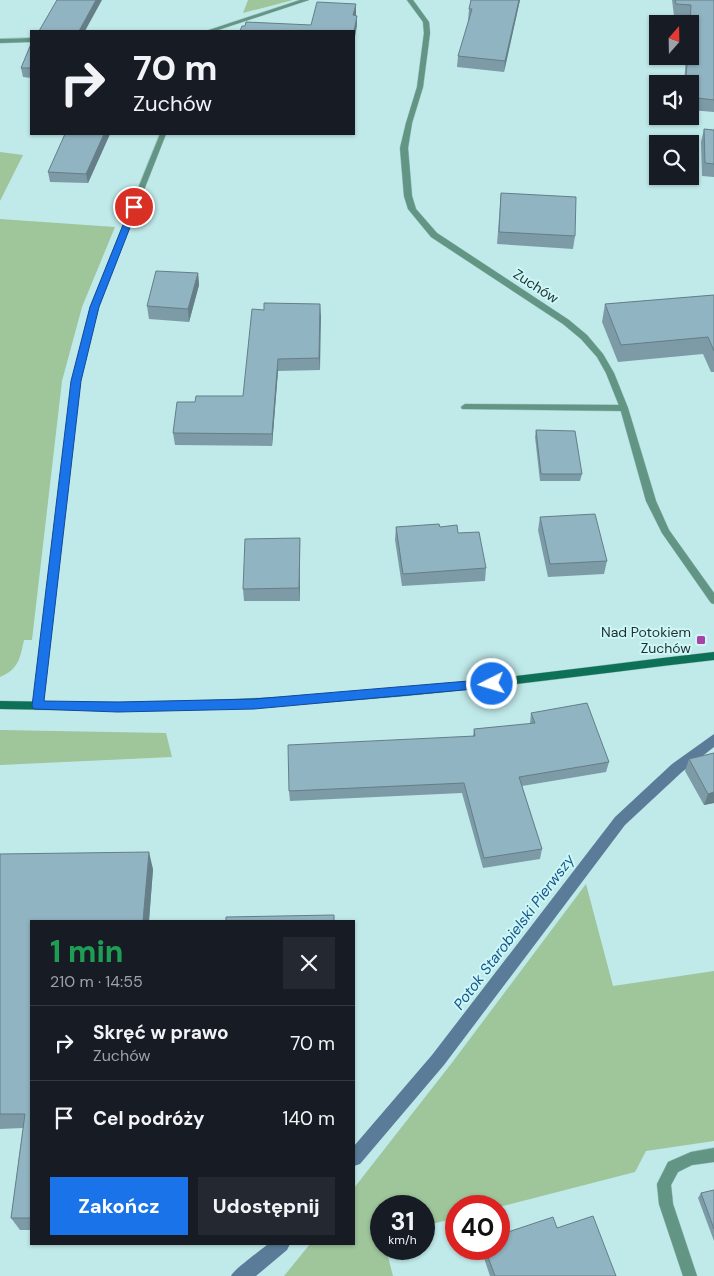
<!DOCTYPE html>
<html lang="pl">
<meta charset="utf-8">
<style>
:root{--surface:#171b24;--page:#242831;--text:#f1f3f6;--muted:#9ea1a6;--line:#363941;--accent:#1a73e8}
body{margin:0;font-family:"DM Sans",sans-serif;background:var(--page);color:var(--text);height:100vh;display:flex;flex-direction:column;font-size:19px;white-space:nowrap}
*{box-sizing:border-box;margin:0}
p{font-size:16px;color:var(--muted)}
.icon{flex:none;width:28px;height:28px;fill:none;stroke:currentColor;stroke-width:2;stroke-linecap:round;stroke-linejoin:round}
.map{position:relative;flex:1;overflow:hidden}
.sheet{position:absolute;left:30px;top:920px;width:325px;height:325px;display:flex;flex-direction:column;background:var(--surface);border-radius:0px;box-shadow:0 1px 4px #0004}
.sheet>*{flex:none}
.banner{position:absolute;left:30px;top:30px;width:325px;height:105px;border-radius:0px;box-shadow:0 1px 4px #0004;background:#171b24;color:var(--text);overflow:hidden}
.needle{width:32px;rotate:20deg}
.controls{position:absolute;left:649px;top:15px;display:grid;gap:10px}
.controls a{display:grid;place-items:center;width:50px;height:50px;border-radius:0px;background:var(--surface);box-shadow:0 1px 4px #0004;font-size:25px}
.speed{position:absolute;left:370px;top:1195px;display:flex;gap:10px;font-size:25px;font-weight:700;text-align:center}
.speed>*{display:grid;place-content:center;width:65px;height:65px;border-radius:50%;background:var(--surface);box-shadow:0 1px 4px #0004;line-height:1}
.speed small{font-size:12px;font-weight:400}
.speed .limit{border:8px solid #d22;background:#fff;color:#111}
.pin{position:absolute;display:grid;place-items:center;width:42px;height:42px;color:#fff;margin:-21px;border:2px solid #fff;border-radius:50%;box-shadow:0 1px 5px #0007}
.me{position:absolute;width:55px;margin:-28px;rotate:265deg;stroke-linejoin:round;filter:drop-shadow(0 0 4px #0008)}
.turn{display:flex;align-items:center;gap:18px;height:105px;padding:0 20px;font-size:22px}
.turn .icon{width:65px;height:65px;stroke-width:2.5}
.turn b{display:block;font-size:35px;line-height:42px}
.round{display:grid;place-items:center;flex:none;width:52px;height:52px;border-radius:0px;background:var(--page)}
.summary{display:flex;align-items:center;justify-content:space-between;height:85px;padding:0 20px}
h1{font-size:30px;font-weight:800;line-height:38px;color:#1e9e55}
.button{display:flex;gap:10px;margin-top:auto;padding:10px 20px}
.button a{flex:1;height:58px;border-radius:0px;background:var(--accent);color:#fff;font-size:20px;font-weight:800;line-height:58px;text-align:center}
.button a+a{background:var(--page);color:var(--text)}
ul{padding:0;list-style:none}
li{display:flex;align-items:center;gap:15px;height:75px;padding:0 20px;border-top:1px solid var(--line)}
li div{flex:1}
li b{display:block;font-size:19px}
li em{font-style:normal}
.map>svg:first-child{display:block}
</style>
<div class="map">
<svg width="714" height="1276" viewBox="0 0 714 1276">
<rect width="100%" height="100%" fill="#c0e9e9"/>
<!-- green -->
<path fill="#9fc59b" d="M248 0H293L243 13Z
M0 152 23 155 0 201Z
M0 219 115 227 82 307 62 381 32 640H24C20 658 19 669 0 677Z
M0 730 166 733 172 757 0 765Z
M586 884 613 986 714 971V1141L646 1151 635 1172 499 1207 456 1206V1218L424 1226V1206H381V1249H386L393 1276H284L310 1244H354V1188L451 1064Z"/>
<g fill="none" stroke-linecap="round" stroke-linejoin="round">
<!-- stream -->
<path fill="#5a7c99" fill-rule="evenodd" d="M714 734V747L682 772 625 825 444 1065 360 1164 354 1166V1146L432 1055 615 817 672 764Z
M268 1244H290L287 1250 256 1276H231C234 1269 260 1251 268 1244Z"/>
<!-- lane casing -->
<g stroke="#a0c4c4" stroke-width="1">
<path id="lane" d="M465 404 624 405 628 408 624 411 462 409 461 407Z"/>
</g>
<!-- street casing -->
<g stroke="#a0c4c4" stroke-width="1">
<path id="street" d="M300 0H309L215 31H206Z
M407 0H413L429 22 430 33 423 87 412 123 408 148 412 196 416 209 437 233 569 320 587 335 603 354 614 373 628 408 656 501 669 530 714 593V604L711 603 662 533 646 501 620 408 606 373 597 357 581 339 563 324 431 237 408 209 404 196 400 148 406 123 417 87 424 33 423 22Z
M31 38V42L0 43V39Z
M160 134H166L98 307 80 381 43 706 42 709H34L33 706 72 381 90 307Z
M714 1148V1162L692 1165 678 1172 671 1185 673 1204 697 1276H683L659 1204 657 1184 668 1162 691 1152Z"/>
</g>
<!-- secondary casing -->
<g stroke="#a0c4c4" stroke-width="1">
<path id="secondary" d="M714 652V660C599 673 485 690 369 699 246 709 123 712 0 709V701C123 704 246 701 369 691 485 682 599 665 714 652Z"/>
</g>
<!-- lane -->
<use href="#lane" fill="#629583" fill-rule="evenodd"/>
<!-- street -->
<use href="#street" fill="#629583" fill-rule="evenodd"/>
<!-- secondary -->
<use href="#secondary" fill="#0d7157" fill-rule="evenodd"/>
</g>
<!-- wall -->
<path fill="#7c9ba6" d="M471 0H520L504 72 457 67 458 56 469 21H468L469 9Z
M672 0H714V112L690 110V84H684L686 56H690V24H689V17L674 16Z
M31 44V78L23 77 21 68Z
M704 129 714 130V177L702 176 701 142Z
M110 134 88 183 50 182 48 172Z
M501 193 575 236 573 249 497 244Z
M198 273 199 285 189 322 149 319 147 306Z
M714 295V372H711L703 354 618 362 602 322 605 304Z
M320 304V370L278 371 272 446 175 445 173 433 243 396 264 310Z
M536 430 582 474 580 481H540L535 437Z
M540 517 607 561 604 574 548 577 538 530Z
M396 527H440L458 533 486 568 485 581 402 586 395 540Z
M300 538V601H244L243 589Z
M531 713 609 762 606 772 522 786 542 849 540 859 483 868 462 793 290 801 289 791 473 736 474 729 530 724Z
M714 753V803L704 805 685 771 689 759Z
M0 854 153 869 149 921H31V1230H20L11 1218 23 1128 0 1129Z
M714 1190V1241L698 1198 701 1193Z
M557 1228 616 1276H490L481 1249H499Z"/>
<!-- shaded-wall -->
<path fill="#657e87" d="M96 0H102L85 31H79Z
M519 0H520L504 72 505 61Z
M356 4V15L353 26V15Z
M357 16V26L354 42V31Z
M104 134H110L88 183 86 174Z
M198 273 199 285 189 322 188 309Z
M320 304 321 317 320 370 319 358Z
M278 359V371L272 446V434Z
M300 538V601L299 588Z
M714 792V803L704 805 708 794Z
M149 852 153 869 149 921H143Z"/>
<!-- building -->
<path fill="#90b4c1" stroke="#657e87" d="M57 0H96L79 31H87H39Z
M471 0H519L505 61 458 56 472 9H469Z
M675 0H714V100L690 97V84H685L688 56H690V24L691 5 676 4Z
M317 2 356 4 353 15 357 16 354 31H240L242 26H245L246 22 311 25Z
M31 44V68H21Z
M704 129 714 130V164L705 163Z
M65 134H104L86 174 48 172Z
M501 193 576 197 575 236 499 232Z
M156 271 198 273 188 309 147 306Z
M714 295V351L708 337 621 345 605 304Z
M264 303 320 304 319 358 278 359 272 434 173 433 177 402H195L196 396H243L252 309 264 310Z
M536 430 575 431 582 474H541Z
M595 514 607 561 550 564 540 517Z
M439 524 440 527 457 525 458 533 479 532 486 568 403 574 396 527Z
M300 538 299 588 243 589 245 539Z
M587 703 609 762 519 777 542 849 484 858 464 783 289 791 288 745 475 736 474 729 535 723 531 713Z
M714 753V792L708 794 689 759Z
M149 852 143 921H31V1218H11L25 1114H0V854Z
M334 915V921H226V917Z
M714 1190V1229L701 1193Z
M593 1216 616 1276H495L485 1249H499V1235L553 1217 557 1228Z"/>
<!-- route -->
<path fill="#1a73e8" stroke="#114b97" d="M131 205 138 207 99 307 81 381 44 701 118 702 254 699 492 679 496 680 498 684 496 687 254 709 118 712 34 709 32 706 71 381 90 307Z"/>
<!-- markers -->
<rect fill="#aa41a4" stroke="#cdf7f6" stroke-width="2" x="696" y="635" width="10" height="10" rx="2.5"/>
<g text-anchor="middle" stroke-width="4" stroke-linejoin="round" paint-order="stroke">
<!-- street labels -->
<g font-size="14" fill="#1e2e2e" stroke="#cdf7f6">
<text transform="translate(536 286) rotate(33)" y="5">Zuchów</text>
</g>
<!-- poi labels -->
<g font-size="14" fill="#1e2e2e" stroke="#cdf7f6" text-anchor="end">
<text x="691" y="637">Nad Potokiem<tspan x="691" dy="16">Zuchów</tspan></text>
</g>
<!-- water labels -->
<g font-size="15" font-style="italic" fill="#17558b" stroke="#cdf7f6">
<text transform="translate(514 932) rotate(-53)" y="5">Potok Starobielski Pierwszy</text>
</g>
</g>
</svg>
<div class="controls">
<a><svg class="needle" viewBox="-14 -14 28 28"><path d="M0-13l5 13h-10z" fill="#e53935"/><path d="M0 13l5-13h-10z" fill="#9ea1a6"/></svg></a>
<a><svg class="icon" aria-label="sound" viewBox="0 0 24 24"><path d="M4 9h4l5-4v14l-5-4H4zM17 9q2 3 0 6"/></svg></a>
<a><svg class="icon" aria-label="search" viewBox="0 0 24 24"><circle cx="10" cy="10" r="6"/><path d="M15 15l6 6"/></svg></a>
</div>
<div class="speed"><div>31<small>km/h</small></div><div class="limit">40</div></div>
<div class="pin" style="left:134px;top:207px;background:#d93025"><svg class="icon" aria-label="arrive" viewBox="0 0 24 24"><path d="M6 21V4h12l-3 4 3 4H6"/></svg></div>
<svg class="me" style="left:492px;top:684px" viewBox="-20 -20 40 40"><circle r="17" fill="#1a73e8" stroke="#fff" stroke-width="3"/><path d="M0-11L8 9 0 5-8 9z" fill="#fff"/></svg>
<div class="banner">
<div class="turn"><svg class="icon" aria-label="right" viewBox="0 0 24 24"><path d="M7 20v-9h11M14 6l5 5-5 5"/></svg><div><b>70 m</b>Zuchów</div></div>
</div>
<section class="sheet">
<div class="summary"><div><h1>1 min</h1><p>210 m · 14:55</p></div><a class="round"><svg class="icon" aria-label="close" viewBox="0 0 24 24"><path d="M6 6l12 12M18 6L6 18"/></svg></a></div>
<ul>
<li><svg class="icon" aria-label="right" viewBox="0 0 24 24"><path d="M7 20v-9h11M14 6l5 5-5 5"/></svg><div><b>Skręć w prawo</b><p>Zuchów</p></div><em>70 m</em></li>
<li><svg class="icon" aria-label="arrive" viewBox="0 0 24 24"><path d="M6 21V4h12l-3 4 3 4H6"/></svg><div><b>Cel podróży</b></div><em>140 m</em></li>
</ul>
<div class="button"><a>Zakończ</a><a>Udostępnij</a></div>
</section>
</div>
